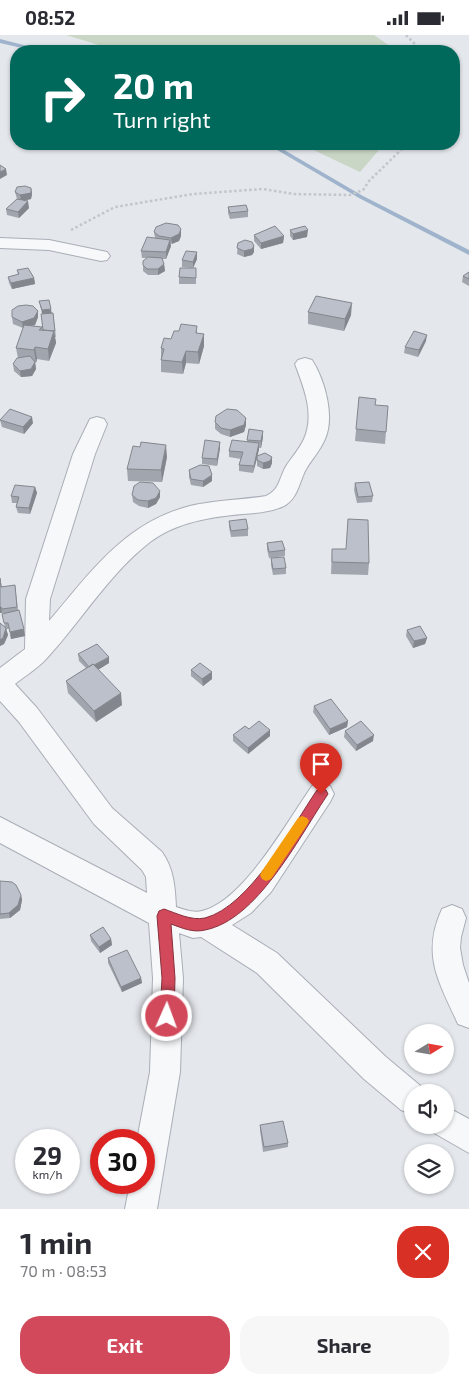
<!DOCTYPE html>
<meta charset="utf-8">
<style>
:root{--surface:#fff;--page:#f7f7f7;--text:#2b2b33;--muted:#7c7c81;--accent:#d1495b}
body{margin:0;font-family:"Exo 2",sans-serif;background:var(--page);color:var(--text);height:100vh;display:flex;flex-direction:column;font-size:19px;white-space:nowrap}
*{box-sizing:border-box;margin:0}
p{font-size:16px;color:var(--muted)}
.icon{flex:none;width:28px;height:28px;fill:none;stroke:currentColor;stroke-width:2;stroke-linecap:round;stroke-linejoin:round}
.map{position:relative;height:1174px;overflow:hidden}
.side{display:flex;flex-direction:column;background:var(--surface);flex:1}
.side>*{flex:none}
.banner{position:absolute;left:10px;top:10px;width:450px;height:105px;border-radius:20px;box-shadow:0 1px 4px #0004;background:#00695c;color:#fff;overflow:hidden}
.needle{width:32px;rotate:79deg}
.fabs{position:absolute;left:404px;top:989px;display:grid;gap:10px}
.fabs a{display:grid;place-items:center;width:50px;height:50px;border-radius:50%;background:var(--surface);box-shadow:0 1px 4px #0004;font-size:25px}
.speed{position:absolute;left:15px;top:1094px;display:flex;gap:10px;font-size:25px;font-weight:700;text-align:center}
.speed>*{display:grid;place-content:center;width:65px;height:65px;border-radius:50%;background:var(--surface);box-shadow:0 1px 4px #0004;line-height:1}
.speed small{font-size:12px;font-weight:400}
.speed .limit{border:8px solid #d22;background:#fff;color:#111}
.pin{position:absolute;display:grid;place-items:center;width:42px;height:42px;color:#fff;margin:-51px -21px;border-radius:50% 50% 50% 0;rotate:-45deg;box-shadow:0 0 5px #0007}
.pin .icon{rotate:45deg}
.me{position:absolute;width:55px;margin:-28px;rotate:2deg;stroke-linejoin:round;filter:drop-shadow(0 0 4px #0008)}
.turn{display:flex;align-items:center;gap:18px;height:105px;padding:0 20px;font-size:22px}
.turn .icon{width:65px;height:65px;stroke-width:2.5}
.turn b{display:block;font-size:35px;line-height:42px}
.round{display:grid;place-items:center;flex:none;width:52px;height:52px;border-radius:20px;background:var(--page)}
.overview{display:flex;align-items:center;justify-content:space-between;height:85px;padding:0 20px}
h1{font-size:30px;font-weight:700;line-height:38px}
.cta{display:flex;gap:10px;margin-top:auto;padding:10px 20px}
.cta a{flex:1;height:58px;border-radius:20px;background:var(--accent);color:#fff;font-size:20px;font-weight:700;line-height:58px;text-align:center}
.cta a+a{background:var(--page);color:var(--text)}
.status{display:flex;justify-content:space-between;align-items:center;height:35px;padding:0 25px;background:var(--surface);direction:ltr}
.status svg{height:14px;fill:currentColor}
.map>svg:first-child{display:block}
</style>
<div class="status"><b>08:52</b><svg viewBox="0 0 49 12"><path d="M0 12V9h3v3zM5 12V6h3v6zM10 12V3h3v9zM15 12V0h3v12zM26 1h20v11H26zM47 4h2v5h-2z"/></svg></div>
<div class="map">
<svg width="469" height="1174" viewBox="0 0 469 1174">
<rect width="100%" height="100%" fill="#e4e7ec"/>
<!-- green -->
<path fill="#c9d6c5" d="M66 0H374L397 16H118Z
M301 109H384L360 137Z"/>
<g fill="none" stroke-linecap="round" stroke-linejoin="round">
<!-- stream -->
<path fill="#9fb4cc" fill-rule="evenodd" d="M0 4 43 15 44 16H35L0 8Z
M267 109H274L363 161 469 215V220L359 163Z"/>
<!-- street casing -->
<g stroke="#a9aeb7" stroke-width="2">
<path id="street" d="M0 203 49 205 107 217 110 221 107 225 101 226 49 215 0 213Z
M305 323 312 325C325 345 335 382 325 404 320 416 311 425 305 436 299 449 297 464 284 471 271 477 257 478 243 479 210 482 177 487 150 507 109 539 82 585 47 623 38 633 25 641 15 649L37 673 112 773 162 817C174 834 175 852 176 872 185 875 194 878 202 876 244 866 288 785 312 751L321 748 330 751 334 759 330 767 271 857 251 878 232 890 277 918 386 1022 423 1053 425 1058H412V1079L401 1075 364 1044 257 938 201 902 193 903 179 898 183 943 180 1037 157 1174H125L130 1148H144V1105H137L150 1037 153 943 149 888 0 808V782L147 858 146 842 142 835 94 789 19 687 0 666V633L25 614 26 564 73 419 90 384 97 382 104 384 107 389 95 419 50 564 49 586C91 537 124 488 190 471 215 465 241 465 266 461 279 455 279 445 285 433 291 423 299 415 304 404 315 379 304 353 295 329L298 325Z
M452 870 462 874 466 883 461 902 460 913 463 930 469 948V993L458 989C439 947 421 920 442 874Z
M445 1071 469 1084V1118L434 1098 431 1090H445Z"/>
</g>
<!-- path -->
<path stroke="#c2c5cb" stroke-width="2.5" stroke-dasharray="2.5 2.5" stroke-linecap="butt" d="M406 0 418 12 419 16
M71 195 115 172 193 159 263 154 294 159 350 160 363 155 369 146 407 109"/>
<!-- street -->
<use href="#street" fill="#f7f8fa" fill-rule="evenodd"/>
</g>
<!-- wall -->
<path fill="#a1a5ae" d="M31 153 32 159 31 164 24 166 29 173 19 183 7 180 6 174 17 164 15 157Z
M228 172 248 176V182L230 184 228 178Z
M290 195 307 202 293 205 290 201Z
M154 197 181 201 179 206 170 209 171 211 166 224H162L164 229 165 236 158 240H148L143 236V230L147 223H142L141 216 155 203Z
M254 200 284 201 283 208 261 214 254 206Z
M238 208 254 211V217L252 220 244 222 237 219Z
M197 217V224L193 233 182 232V225Z
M196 233V249H179V242Z
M17 235 34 243 35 249 12 254 9 248 8 242 18 240Z
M469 237V251L462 247 463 241Z
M39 266 52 278H53L56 302H55L56 308 49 326 37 324 36 328 35 327 36 334 32 341 21 342 14 336 13 329 18 323 16 313 23 293 13 289 12 282 38 276V282L35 290 32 291 42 292V279Z
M308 277 351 280 344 296 308 289Z
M197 291V298L204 311 199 329 186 328 183 339 161 337V313L179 296Z
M426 306 418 322 404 318 405 312Z
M359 362 386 397 385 409 355 406Z
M0 385 33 388 24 399 2 392Z
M215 387 246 390 244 397 230 402 221 399 215 394Z
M249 394 263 402 261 413H259L257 421 272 428 270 433 263 434 257 431V424L253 438 239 436V430L241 424 229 422V416L247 407Z
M220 407V413L217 431 202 429V423Z
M167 422 162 447 128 446 127 434Z
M189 435 212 440V446L203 452 191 450 189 442Z
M355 448 373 461 372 467 357 468 354 455Z
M35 452 37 458 30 479 18 478 16 472 17 468H12L11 461Z
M160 456V462L156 469 148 473 139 471 133 467 132 460Z
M229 486 248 494V501L231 502 229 492Z
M267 508 285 515V521L269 523 267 514Z
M332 514 369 528 368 540 331 539Z
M271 523 286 533V539L273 540 271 530Z
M0 543 2 552 15 550 18 575 25 601 11 604 9 594H6L8 600 4 609 0 611V588L5 592 2 579 3 578H0Z
M407 595 427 603 425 609 413 613 406 601Z
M78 619 109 628 98 635 122 670 96 687 68 658 66 646 86 633 79 626Z
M191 635 212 637V644L203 651 191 641Z
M314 671 348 686 347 692 329 700 313 677Z
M249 694 270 701 248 719 233 706V700Z
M345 696 373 706 356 716 344 702Z
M0 846 21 860 22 865 20 875 10 883 0 884Z
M90 900 111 904 112 910 100 918 91 906Z
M108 923 141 943 142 948 122 957 108 928Z
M260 1090 288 1108V1112L263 1117 260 1095Z"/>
<!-- shaded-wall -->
<path fill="#83868d" d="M6 134 7 140 0 144V137Z
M31 153 32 159 31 164 21 166 20 160Z
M28 166 29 173 19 183 18 177Z
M181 194V201L179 206 172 209 171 203Z
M308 195 307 202 293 205V199Z
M284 201 283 208 261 214V208Z
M170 205 171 211 166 224V217Z
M254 211V217L252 220 244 222V216Z
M197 217V224L193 233V227Z
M164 229 165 236 158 240V234Z
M34 243 35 249 12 254 11 248Z
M352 268 351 280 344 296 345 284Z
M51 274 52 280 42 282V275Z
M38 276V282L35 290 23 293 22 287Z
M54 296 56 308 49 326 48 314Z
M204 299V311L199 329 198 317Z
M427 300 426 306 418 322 419 315Z
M35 312 37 324 36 328 34 315Z
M186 316V328L183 339 182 327Z
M35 327 36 334 32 341 21 342 20 336Z
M32 382 33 388 24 399 23 392Z
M246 383V390L244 397 230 402V395Z
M263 396V402L261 413V406Z
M220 407V413L217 431V424Z
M259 408V415L253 438 254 431Z
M166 410 167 422 162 447 161 435Z
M272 422V428L270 433 263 434V428Z
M212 440V446L203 452V446Z
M35 452 37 458 30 479 29 473Z
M160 456V462L156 469 148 473V466Z
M0 572H1L2 578H0Z
M6 593 8 600 4 609 0 611V605Z
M24 594 25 601 11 604 10 597Z
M427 603 425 609 413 613 414 606Z
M109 622V628L91 639 90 633Z
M212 637V644L203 651 202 644Z
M121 658 122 670 96 687 94 676Z
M348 686 347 692 329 700 330 694Z
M270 695V701L248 719V713Z
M374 700 373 706 356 716 357 710Z
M21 860 22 865 20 875 10 883 9 878Z
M111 904 112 910 100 918 99 912Z
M141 943 142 948 122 957 121 952Z"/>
<!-- building -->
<path fill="#bbc0ca" stroke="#83868d" d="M0 130 6 134 0 137Z
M25 151 31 153V158L20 160 15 157 17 152Z
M17 164 28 166 18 177 6 174Z
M246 170 248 176 230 178 228 172Z
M166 188 178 190 181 194 179 199 171 203 159 201 154 197 156 192Z
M275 191 284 201 261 208 254 200Z
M305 191 308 195 293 199 290 195Z
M147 202 170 205 166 217 141 216Z
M245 205 252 207 254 211 252 214 244 216 237 213 238 208Z
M186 216 197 217 193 227 182 225Z
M148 222 162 223 164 229 158 234H147L143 230V226Z
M28 233 34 243 11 248 8 242 19 239 17 235Z
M180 233H196V243L179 242Z
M469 237V244L463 241Z
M316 261 352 268 345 284 308 277Z
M49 265 51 274 42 275 39 266Z
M26 270 33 271 38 276 34 283 22 287 12 282V275L18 271Z
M53 278 55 296 43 295 41 279Z
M181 289 197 291 196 298 204 299 198 317 186 316 182 327 161 325 164 314 161 313 164 303 171 304 174 296H179Z
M24 290 42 292 39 295 54 296 48 314 35 312 34 315 16 313Z
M414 296 427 300 419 315 405 312Z
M30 321 35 327 31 334 20 336 13 329 17 323Z
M359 362 376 364 375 370 388 371 386 397 356 394Z
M10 374 32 382 23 392 0 385Z
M227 374 237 375 246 383 244 390 230 395 221 393 215 387 216 381Z
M249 394 263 396 261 406 247 405Z
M205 405 220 407 217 424 202 423Z
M232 405 259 408 254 431 239 430 243 417 229 416Z
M141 407 166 410 161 435 127 434 133 411 140 412Z
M265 418 272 422 270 426 263 428 257 425V421Z
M200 430 209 431 212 440 203 446 191 444 189 435Z
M140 447 153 448 160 456 156 463 148 466 138 465 132 460 134 451Z
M369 447 373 461 358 462 355 448Z
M15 450 35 452 29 473 16 472 19 462 11 461Z
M246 484 248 494 231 496 229 486Z
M348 484 368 485 369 528 332 527V514H346Z
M282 506 285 515 269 517 267 508Z
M284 522 286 533 273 534 271 523Z
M0 543 1 552 15 550 17 572 2 574 1 572H0Z
M19 575 24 594 10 597 8 588H4L2 579Z
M0 588 6 593 3 603 0 605Z
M420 591 427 603 414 606 407 595Z
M97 609 109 622 94 630 93 629 89 632 78 619Z
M200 628 212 637 202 644 191 635Z
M93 629 121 658 94 676 66 646Z
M331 664 348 686 330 694 314 671Z
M259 686 270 695 248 713 233 700 245 691 249 694Z
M361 686 374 700 357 710 345 696Z
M0 846 12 847 16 850 21 860 18 870 9 878 0 879Z
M103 892 111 904 99 912 90 900Z
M127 915 141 943 121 952 108 923Z
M283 1086 288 1108 264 1112 260 1090Z"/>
<!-- route -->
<path fill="#d1495b" stroke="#882f3b" d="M321 753 326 755 328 759 326 762C298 804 257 885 205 895 193 898 182 893 171 889L175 943 174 981 172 985 167 987 162 985 160 981 162 943 157 881 159 876 164 874C176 878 191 886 205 883 250 871 292 792 317 755Z"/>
<!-- slow -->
<path fill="#f59e0b" d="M302 781 307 783 309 786 307 790 271 844 266 846 262 844 260 840 262 836 298 783Z"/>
</svg>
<div class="fabs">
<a><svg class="needle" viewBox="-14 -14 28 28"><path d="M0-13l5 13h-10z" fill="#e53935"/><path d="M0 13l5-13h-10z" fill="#7c7c81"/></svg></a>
<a><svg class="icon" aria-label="sound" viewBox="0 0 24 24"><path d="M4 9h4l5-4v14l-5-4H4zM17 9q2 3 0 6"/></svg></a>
<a><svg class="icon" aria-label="layers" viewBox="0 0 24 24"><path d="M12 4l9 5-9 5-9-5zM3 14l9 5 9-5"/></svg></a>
</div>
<div class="speed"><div>29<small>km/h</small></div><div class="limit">30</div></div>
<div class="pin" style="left:321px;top:759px;background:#d93025"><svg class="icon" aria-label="arrive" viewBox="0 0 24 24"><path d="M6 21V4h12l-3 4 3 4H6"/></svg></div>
<svg class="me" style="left:167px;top:981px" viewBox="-20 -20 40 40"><circle r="17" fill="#d1495b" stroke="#fff" stroke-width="3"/><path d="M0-11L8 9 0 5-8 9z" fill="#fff"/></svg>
<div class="banner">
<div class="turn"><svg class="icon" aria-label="right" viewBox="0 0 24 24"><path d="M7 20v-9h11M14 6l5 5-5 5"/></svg><div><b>20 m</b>Turn right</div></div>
</div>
</div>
<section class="side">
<div class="overview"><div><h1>1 min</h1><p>70 m · 08:53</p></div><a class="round" style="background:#d93025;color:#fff"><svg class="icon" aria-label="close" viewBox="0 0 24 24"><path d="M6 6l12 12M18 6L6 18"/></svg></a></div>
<div class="cta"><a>Exit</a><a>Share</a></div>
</section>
